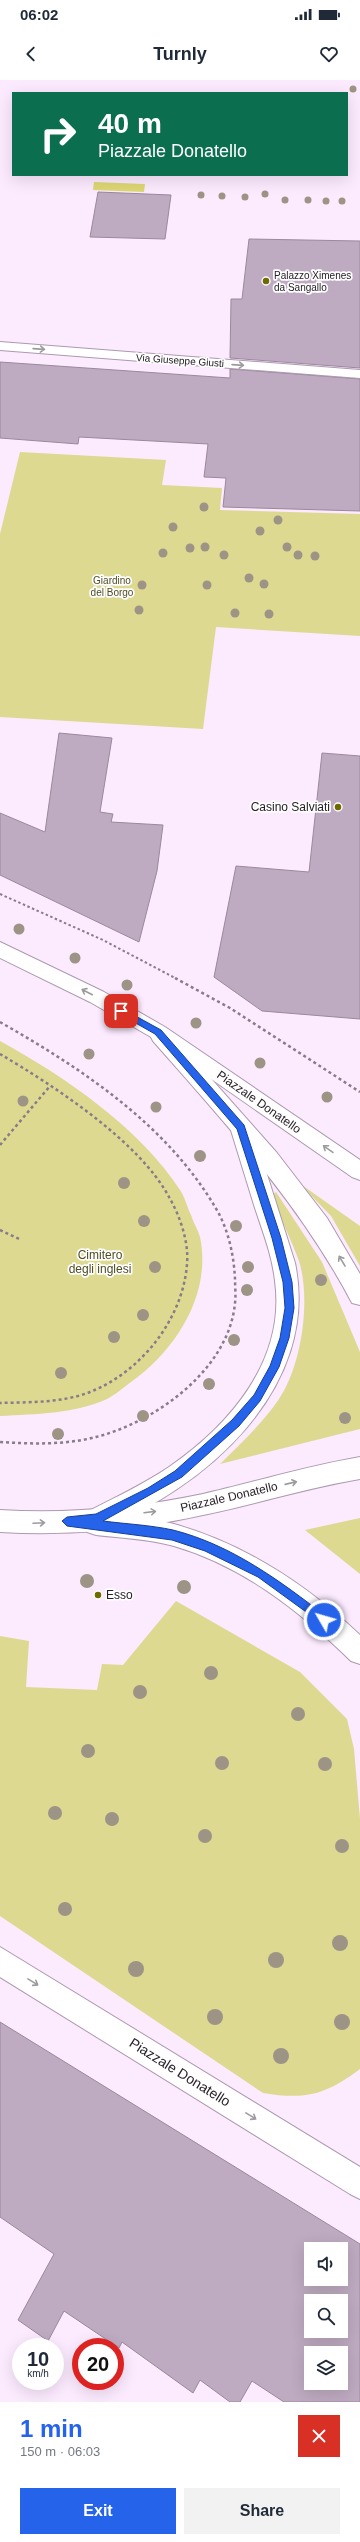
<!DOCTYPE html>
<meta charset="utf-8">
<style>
:root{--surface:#fff;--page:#f2f2f3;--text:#1f2937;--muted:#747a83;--accent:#2563eb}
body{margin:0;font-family:Arial,sans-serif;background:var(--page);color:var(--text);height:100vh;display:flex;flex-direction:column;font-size:15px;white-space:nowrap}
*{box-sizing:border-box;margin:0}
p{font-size:13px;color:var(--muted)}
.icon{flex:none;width:22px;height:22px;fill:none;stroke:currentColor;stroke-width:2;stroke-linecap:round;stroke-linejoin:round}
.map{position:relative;height:2322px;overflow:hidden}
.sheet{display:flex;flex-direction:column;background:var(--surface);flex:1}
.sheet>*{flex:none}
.guide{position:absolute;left:12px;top:12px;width:336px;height:84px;border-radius:0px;box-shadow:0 4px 16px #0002;background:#0b6e4f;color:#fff;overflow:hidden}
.buttons{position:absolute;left:304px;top:2162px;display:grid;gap:8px}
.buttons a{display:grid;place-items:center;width:44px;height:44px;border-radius:0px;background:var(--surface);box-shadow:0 4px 16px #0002;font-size:20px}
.speed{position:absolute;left:12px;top:2258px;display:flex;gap:8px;font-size:20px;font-weight:700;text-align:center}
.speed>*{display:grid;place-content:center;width:52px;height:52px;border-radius:50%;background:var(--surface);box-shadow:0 4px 16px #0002;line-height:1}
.speed small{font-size:10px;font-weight:400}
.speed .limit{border:6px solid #d22;background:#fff;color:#111}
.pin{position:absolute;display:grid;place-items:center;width:34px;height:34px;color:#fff;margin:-17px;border-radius:8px;box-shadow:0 2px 6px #0006}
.me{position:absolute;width:44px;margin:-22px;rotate:308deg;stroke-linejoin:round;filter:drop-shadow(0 0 3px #0008)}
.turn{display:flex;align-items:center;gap:14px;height:84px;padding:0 20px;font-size:18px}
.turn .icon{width:52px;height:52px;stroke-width:2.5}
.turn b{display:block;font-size:28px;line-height:34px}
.round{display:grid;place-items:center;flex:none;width:42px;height:42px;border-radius:0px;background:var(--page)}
.summary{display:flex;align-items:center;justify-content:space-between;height:68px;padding:0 20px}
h1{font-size:24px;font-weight:700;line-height:30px;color:var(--accent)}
.action{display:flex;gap:8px;margin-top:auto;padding:8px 20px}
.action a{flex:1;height:46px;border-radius:0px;background:var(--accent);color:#fff;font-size:16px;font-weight:700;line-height:46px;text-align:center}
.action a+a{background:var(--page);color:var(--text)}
.status{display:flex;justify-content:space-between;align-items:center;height:28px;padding:0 20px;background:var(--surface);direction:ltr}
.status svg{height:11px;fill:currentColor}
header{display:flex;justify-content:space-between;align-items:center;height:52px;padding:0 20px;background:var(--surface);font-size:18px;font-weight:700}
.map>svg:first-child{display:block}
</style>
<div class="status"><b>06:02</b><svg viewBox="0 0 49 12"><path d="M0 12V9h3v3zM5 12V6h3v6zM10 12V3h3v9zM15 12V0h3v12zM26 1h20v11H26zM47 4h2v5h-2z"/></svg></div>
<header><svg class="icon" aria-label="back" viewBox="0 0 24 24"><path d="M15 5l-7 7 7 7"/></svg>Turnly<svg class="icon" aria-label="heart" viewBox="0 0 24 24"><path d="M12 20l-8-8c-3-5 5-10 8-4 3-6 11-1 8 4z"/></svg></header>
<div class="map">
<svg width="360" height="2322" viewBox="0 0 360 2322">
<rect width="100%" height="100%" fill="#fceafe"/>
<!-- green -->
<path fill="#ddd990" d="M20 372 166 380 162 405 222 408 220 430 360 434V556L216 547 203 649 0 637V454Z
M0 961C64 996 140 1048 180 1110 185 1117 187 1127 191 1135 193 1142 198 1150 200 1157 212 1214 176 1270 131 1302 124 1307 115 1315 107 1319 73 1334 36 1334 0 1336Z
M299 1103 360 1146V1186L331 1136Z
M276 1112 322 1182 360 1272V1349L220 1384C241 1363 262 1344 279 1319 302 1285 311 1219 299 1181 291 1159 280 1137 271 1116Z
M360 1438V1494L305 1450Z
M176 1521 300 1592 347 1639 354 1669 360 1739V1989C325 2015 306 2020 263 2013L0 1836V1556L29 1561 26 1607 97 1610 102 1584 123 1585Z"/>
<!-- water -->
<path fill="#ddd773" d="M94 102 145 104 144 112 93 110Z"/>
<!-- building -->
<path fill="#beaac1" stroke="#9c889e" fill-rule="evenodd" d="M98 112 171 115 165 159 90 157Z
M249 159 360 161V288L230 278 231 219H242Z
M0 282 230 298V289L360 299V431L223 427 226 398 204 397 208 364 79 357 78 364 0 358Z
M59 653 112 658 100 732 113 734 111 742 163 745 157 791 139 862 0 795V733L45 752Z
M322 673 360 676V939L262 931 214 897 236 786 309 792Z
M0 1942 360 2164V2322H284L252 2301 240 2322H230L200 2300 193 2313 122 2262 119 2268 64 2231 48 2261 18 2240 54 2174 0 2137ZM311 2169H341V2199H311ZM311 2221H341V2251H311ZM311 2273H341V2303H311Z"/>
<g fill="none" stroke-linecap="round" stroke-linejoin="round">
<!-- lane casing -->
<g stroke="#ad99b0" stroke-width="2">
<path id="lane" d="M96 1433C122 1436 149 1437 174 1444 245 1464 307 1505 360 1555V1584L351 1581C301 1532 243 1486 174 1466 149 1459 122 1458 96 1455L87 1452 84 1444 87 1436Z"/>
</g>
<!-- street casing -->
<g stroke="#ad99b0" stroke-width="2">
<path id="street" d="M0 262 360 290V298L0 270Z
M241 1039 248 1041 252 1047 295 1183C321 1308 204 1410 98 1450L89 1447 86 1439 89 1431C116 1417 144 1404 169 1387 230 1345 286 1280 275 1201 272 1174 262 1150 254 1125 246 1099 238 1073 230 1047L234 1041Z
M0 1867 360 2087V2119L350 2114 0 1897Z"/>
</g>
<!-- secondary casing -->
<g stroke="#ad99b0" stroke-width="2">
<path id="secondary" d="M160 947 167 949 277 1073 327 1138 360 1194V1225L352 1223C300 1124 226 1044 153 961L150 955 153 949Z"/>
</g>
<!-- primary casing -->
<g stroke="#ad99b0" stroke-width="2">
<path id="primary" d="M0 862 104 912 165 947 360 1080V1100L352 1097 151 957 90 922 0 878Z
M360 1377V1399C307 1408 256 1424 203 1435 136 1450 68 1456 0 1452V1430C68 1434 136 1428 203 1414 255 1402 307 1386 360 1377Z"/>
</g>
<!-- path-far1 -->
<path stroke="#887c89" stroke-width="2" stroke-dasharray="2.5 2.5" stroke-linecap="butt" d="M0 814 103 860 177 899"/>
<!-- path -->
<path stroke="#887c89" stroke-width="2.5" stroke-dasharray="3 3" stroke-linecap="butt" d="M175 898 230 928 360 1012
M0 942C84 990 169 1046 218 1132 229 1152 234 1177 235 1199 235 1206 236 1215 235 1223 229 1289 156 1342 96 1357 65 1365 32 1364 0 1362
M0 974C54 1006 139 1061 169 1117 180 1136 189 1162 187 1184 183 1239 141 1292 90 1312 62 1323 30 1322 0 1323
M0 1065 50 1006
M0 1150 19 1159"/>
<!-- lane -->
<use href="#lane" fill="#fff" fill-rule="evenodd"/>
<!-- street -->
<use href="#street" fill="#fff" fill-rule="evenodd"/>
<!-- secondary -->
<use href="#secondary" fill="#fff" fill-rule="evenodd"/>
<!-- primary -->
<use href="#primary" fill="#fff" fill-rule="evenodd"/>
</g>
<!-- trees -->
<g fill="#9d9486">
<circle cx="353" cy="9" r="3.5"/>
<circle cx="265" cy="114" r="3.5"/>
<circle cx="201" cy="115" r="3.5"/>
<circle cx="222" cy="116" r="3.5"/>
<circle cx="245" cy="117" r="3.5"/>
<circle cx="285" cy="120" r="3.5"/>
<circle cx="308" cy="120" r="3.5"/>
<circle cx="326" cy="121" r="3.5"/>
<circle cx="342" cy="121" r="3.5"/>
<circle cx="204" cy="427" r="4.5"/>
<circle cx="278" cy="440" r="4.5"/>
<circle cx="173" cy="447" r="4.5"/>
<circle cx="260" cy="451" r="4.5"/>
<circle cx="205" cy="467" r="4.5"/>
<circle cx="287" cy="467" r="4.5"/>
<circle cx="190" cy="468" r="4.5"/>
<circle cx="163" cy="473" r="4.5"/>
<circle cx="224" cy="475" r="4.5"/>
<circle cx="298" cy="475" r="4.5"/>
<circle cx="315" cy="476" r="4.5"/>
<circle cx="249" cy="498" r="4.5"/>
<circle cx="264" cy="504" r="4.5"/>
<circle cx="142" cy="505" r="4.5"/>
<circle cx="207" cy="505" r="4.5"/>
<circle cx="139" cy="530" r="4.5"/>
<circle cx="235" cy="533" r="4.5"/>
<circle cx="269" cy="534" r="4.5"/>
<circle cx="19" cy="849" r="5.5"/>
<circle cx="75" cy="878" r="5.5"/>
<circle cx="127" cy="905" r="5.5"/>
<circle cx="196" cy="943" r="5.5"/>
<circle cx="89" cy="974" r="5.5"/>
<circle cx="260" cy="983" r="5.5"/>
<circle cx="327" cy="1017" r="5.5"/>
<circle cx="23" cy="1021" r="5.5"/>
<circle cx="156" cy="1027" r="5.5"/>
<circle cx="200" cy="1076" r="6"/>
<circle cx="124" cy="1103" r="6"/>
<circle cx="144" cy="1141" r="6"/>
<circle cx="236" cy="1146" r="6"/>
<circle cx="155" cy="1187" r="6"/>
<circle cx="248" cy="1187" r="6"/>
<circle cx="321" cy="1200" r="6"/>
<circle cx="247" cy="1210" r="6"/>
<circle cx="143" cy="1235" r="6"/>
<circle cx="114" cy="1257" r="6"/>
<circle cx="234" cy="1260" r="6"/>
<circle cx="61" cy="1293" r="6"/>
<circle cx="209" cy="1304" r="6"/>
<circle cx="143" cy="1336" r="6"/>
<circle cx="345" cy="1338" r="6"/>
<circle cx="58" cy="1354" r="6"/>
<circle cx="87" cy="1501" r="7"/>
<circle cx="184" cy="1507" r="7"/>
<circle cx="211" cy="1593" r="7"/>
<circle cx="140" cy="1612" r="7"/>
<circle cx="298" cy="1634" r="7"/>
<circle cx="88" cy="1671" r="7"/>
<circle cx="222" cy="1683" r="7"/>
<circle cx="325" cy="1684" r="7"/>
<circle cx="55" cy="1733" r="7"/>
<circle cx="112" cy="1739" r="7"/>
<circle cx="205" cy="1756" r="7"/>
<circle cx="342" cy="1766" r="7"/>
<circle cx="65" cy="1829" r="7"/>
<circle cx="340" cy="1863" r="8"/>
<circle cx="276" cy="1880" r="8"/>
<circle cx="136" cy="1889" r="8"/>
<circle cx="215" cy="1937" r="8"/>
<circle cx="342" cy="1942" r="8"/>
<circle cx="281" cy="1976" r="8"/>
</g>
<!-- one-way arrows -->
<defs><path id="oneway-shaft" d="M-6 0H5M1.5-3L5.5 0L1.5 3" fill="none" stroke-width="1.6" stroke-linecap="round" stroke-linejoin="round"/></defs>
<g stroke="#9e9b9e">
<use href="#oneway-shaft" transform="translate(39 269) rotate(4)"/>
<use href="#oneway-shaft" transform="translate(238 285) rotate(4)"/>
<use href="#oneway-shaft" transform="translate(87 912) rotate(-153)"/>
<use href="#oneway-shaft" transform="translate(328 1069) rotate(-145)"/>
<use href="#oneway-shaft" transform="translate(342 1181) rotate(-121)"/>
<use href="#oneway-shaft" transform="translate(291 1403) rotate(-13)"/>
<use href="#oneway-shaft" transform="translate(150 1432) rotate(-7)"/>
<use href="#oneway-shaft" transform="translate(39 1443) rotate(-3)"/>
<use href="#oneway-shaft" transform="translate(33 1902) rotate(32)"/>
<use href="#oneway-shaft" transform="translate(251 2036) rotate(32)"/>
</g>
<!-- route -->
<path fill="#2563eb" stroke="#184099" d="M121 928 161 950 244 1045 281 1158 292 1202 294 1228 289 1258 279 1287 260 1321 239 1346 182 1397 103 1441C126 1444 150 1445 173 1450 232 1465 280 1501 327 1537V1544L324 1545 258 1497 205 1471 172 1460 67 1446 62 1441 67 1437 96 1434 148 1408 175 1391 232 1340 254 1315 270 1286 280 1258 285 1228 283 1202 272 1158 237 1049 155 954 118 933V929Z"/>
<!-- markers -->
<g fill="#6f6902" stroke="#fefefe" stroke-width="1.5">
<circle cx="266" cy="201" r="4"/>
<circle cx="338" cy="727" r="4"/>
<circle cx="98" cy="1515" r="4"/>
</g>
<g text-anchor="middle" stroke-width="3.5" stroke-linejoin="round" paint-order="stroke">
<!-- far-poi labels -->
<g font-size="10" fill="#282028" stroke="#fefefe" text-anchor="start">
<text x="274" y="199">Palazzo Ximenes<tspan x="274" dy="12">da Sangallo</tspan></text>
</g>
<!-- far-street labels -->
<g font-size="10" fill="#282028" stroke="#fefefe">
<text transform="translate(180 280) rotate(4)" y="4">Via Giuseppe Giusti</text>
</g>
<!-- far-park labels -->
<g font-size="10" fill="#504d24" stroke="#fefefe">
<text x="112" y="504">Giardino<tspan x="112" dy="12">del Borgo</tspan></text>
</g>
<!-- poi labels -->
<g font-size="12" fill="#282028" stroke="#fefefe" text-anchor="end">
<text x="330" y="731">Casino Salviati</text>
<text x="106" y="1519" text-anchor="start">Esso</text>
</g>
<!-- street labels -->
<g font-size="12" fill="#282028" stroke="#fefefe">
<text transform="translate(259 1022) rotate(35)" y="4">Piazzale Donatello</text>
<text transform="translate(229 1417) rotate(-13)" y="4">Piazzale Donatello</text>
</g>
<!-- park labels -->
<g font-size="12" fill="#504d24" stroke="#fefefe">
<text x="100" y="1179">Cimitero<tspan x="100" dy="14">degli inglesi</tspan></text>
</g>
<!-- near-street labels -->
<g font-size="14" fill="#282028" stroke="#fefefe">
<text transform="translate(180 1992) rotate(32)" y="5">Piazzale Donatello</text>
</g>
</g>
</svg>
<div class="buttons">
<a><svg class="icon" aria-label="sound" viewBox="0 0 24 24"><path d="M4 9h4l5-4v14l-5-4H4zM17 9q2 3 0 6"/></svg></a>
<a><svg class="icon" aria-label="search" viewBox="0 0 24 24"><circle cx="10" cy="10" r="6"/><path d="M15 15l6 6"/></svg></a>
<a><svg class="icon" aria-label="layers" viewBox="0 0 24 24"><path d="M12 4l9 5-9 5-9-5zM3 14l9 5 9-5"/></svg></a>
</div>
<div class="speed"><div>10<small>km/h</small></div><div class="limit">20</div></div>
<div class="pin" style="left:121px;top:931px;background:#d93025"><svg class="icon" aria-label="arrive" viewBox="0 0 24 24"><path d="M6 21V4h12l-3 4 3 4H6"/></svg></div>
<svg class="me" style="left:324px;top:1540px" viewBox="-20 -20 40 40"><circle r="17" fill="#2563eb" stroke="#fff" stroke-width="3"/><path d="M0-11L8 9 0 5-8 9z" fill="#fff"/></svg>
<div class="guide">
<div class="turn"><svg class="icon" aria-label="right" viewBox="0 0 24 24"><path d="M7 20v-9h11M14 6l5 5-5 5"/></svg><div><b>40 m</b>Piazzale Donatello</div></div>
</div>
</div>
<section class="sheet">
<div class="summary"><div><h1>1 min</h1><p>150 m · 06:03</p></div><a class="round" style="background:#d93025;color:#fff"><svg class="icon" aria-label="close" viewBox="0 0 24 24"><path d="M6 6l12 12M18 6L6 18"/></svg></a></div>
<div class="action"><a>Exit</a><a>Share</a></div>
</section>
